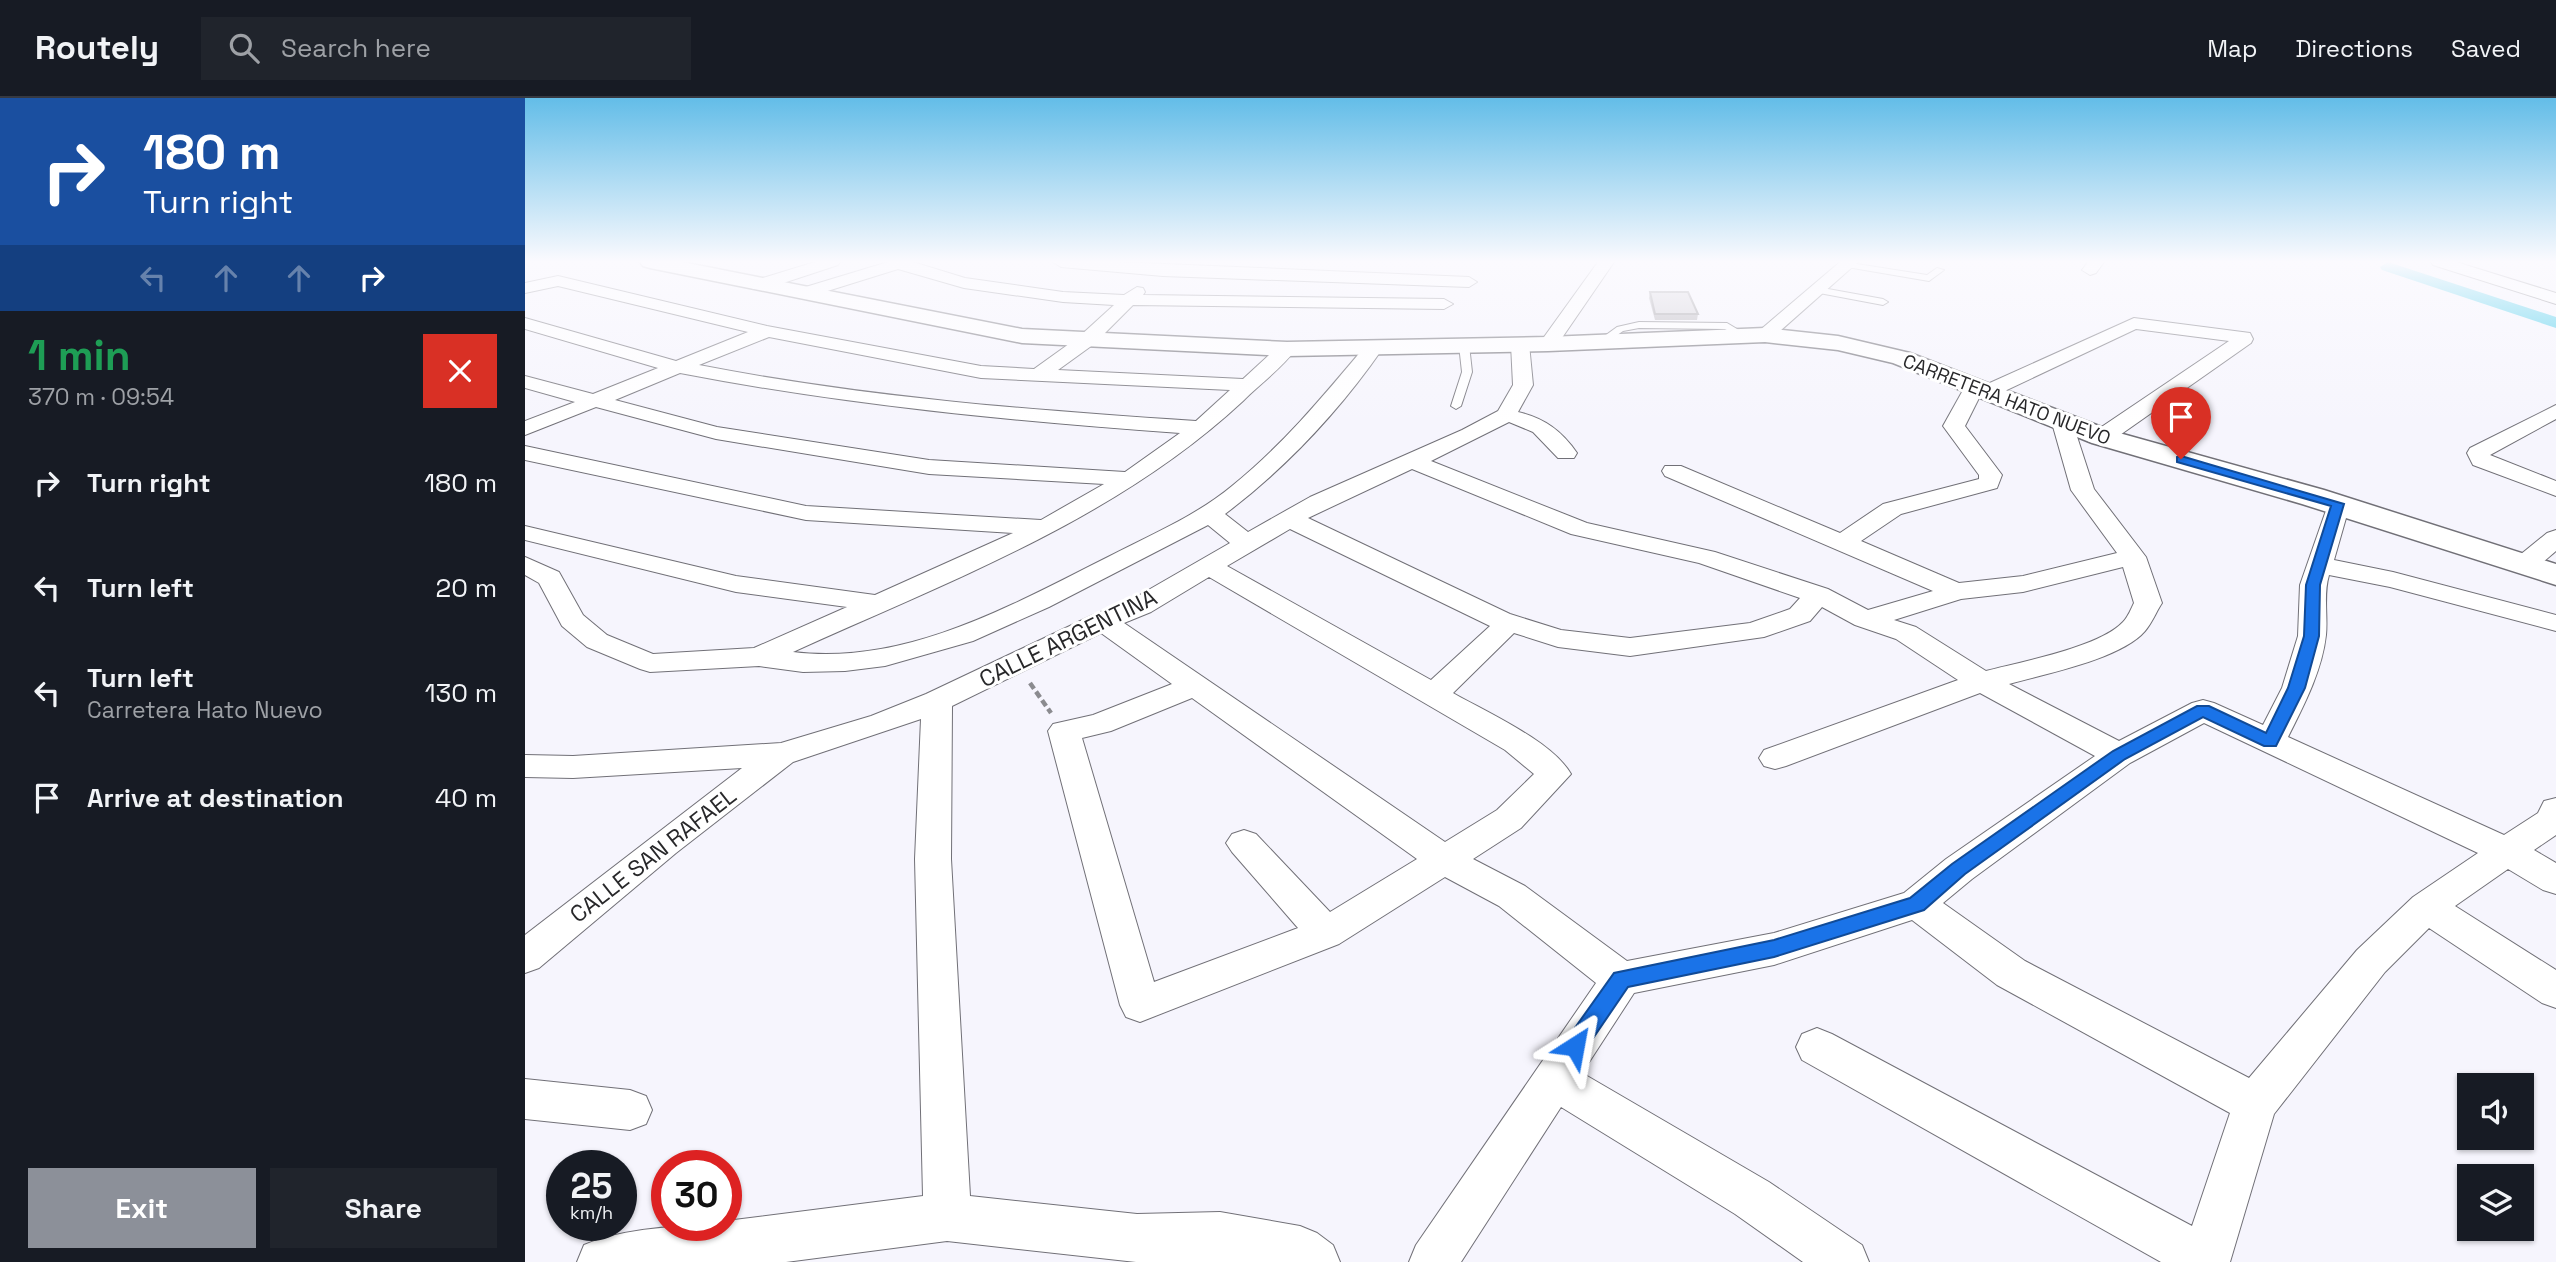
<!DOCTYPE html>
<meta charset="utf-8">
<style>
:root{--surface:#171b24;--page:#20242c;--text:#f1f3f6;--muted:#9ea1a6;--line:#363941;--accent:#8c9099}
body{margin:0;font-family:"Space Grotesk",sans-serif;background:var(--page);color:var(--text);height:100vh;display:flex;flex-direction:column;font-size:26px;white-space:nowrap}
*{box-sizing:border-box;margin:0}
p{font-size:23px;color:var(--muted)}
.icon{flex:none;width:38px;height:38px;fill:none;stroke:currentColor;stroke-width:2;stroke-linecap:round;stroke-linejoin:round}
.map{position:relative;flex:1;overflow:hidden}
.panel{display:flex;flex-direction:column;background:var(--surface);width:525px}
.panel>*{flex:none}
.hud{background:#1a4fa0;color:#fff;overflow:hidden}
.buttons{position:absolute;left:1932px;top:975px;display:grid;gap:14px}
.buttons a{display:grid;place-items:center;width:77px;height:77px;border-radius:0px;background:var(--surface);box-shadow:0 2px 5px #0004;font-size:35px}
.speed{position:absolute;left:21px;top:1052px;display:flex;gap:14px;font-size:35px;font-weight:700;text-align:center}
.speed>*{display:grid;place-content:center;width:91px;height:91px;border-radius:50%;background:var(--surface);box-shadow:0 2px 5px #0004;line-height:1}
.speed small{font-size:18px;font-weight:400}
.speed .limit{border:10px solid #d22;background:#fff;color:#111}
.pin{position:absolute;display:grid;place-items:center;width:60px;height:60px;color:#fff;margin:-72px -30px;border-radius:50% 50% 50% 0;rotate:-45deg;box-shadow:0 0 7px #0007}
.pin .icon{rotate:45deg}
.me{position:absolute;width:77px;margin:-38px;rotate:34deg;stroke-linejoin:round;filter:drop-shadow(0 0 5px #0008)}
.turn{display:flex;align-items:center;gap:24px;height:147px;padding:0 28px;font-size:32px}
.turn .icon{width:91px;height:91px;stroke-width:2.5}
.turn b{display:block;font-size:49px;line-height:60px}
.lanes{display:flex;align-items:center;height:66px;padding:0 28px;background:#0003;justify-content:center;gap:35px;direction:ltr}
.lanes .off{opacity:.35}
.round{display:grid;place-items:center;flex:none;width:74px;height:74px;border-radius:0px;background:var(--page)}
.head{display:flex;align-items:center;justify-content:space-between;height:119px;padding:0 28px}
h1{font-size:42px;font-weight:800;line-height:52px;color:#1e9e55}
.primary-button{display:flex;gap:14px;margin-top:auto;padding:14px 28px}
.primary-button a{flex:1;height:80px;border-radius:0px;background:var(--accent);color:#fff;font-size:28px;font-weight:800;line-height:80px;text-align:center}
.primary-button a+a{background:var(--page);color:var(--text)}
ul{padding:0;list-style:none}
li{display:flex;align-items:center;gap:21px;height:105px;padding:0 28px}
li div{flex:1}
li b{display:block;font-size:26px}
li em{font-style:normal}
header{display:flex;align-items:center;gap:42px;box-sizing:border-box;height:98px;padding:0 35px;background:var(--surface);border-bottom:2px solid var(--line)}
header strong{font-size:33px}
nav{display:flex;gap:38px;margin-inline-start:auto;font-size:24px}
.search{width:490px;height:63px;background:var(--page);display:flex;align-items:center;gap:18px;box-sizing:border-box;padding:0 24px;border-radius:0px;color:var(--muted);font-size:26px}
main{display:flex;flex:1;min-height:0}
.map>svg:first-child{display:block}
</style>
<header>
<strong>Routely</strong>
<div class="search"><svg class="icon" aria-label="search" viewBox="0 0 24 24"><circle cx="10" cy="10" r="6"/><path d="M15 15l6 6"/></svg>Search here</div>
<nav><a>Map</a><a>Directions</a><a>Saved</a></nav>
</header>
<main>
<section class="panel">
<div class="hud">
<div class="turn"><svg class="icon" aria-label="right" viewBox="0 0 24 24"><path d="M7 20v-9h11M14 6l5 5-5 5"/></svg><div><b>180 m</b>Turn right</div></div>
<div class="lanes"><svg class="icon off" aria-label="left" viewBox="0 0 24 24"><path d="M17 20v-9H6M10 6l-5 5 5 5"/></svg><svg class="icon off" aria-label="ahead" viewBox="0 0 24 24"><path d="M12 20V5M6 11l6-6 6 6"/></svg><svg class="icon off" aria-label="ahead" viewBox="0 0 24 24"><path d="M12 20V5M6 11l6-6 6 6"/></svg><svg class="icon" aria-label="right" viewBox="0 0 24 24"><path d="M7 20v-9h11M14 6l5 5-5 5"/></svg></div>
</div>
<div class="head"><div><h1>1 min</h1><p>370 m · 09:54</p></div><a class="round" style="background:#d93025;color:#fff"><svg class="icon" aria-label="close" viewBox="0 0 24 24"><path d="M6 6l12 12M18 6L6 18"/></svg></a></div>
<ul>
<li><svg class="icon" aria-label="right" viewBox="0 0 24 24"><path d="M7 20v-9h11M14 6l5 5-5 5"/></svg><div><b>Turn right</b></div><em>180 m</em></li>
<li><svg class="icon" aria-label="left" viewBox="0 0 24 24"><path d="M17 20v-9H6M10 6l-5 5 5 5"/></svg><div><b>Turn left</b></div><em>20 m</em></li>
<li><svg class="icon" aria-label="left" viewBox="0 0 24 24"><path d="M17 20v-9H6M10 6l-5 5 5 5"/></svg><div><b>Turn left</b><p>Carretera Hato Nuevo</p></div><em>130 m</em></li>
<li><svg class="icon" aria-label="arrive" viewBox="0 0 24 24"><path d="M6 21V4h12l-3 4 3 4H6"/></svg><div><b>Arrive at destination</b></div><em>40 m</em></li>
</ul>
<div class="primary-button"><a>Exit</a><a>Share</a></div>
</section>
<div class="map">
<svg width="2031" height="1164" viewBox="0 0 2031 1164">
<rect width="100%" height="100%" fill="#f6f5fd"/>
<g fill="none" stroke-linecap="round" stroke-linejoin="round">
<!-- canal -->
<path fill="#3bcae9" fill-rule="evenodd" d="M1863 164 2031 219V230L1857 172 1855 169Z"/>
<!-- lane casing -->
<g stroke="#717077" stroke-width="2">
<path id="lane" d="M1319 164 1402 177 1412 170 1419 172 1404 183 1322 169 1318 166Z
M1292 189 1358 201 1363 204 1358 207 1289 194 1288 192Z
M1114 224 1202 225 1222 237 1214 239 1200 231 1114 230 1098 233 1078 247 1070 245 1092 229Z
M939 244 944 247 947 274 936 308 931 311 926 308 937 274 934 247Z"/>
</g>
<!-- street casing -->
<g stroke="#717077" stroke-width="2">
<path id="street" d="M290 164H315L313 167 240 191H228L226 187 228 183Z
M363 164H388L440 180 538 194 599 197 612 189 618 190 620 194 618 197 919 201 928 206 919 211 608 207 569 246 533 272 718 281 755 247H769L771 251C757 270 735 286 718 303 590 422 424 483 268 554 381 568 487 507 583 459 625 437 671 418 707 388 759 346 800 296 842 246L849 244 858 250C815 312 761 370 700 416L723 434 785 399 937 332 973 313 988 287 986 246 995 240 1004 246 1008 287 993 314C1019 320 1037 333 1052 355L1049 360H1033L1008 334 984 324 906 363 1062 425 1190 454 1303 491 1343 512 1408 493 1140 378 1137 373 1140 368H1156L1315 435 1358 406 1454 381V377L1418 328 1442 285 1449 283 1458 288 1609 220 1725 235 1728 241 1726 245 1585 344H1569L1566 339 1569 334 1704 243 1611 231 1469 298H1455L1440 328 1477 377 1472 390 1376 416 1336 443 1434 485 1498 478 1592 455 1546 392 1527 325 1530 320H1546L1569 391 1621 459 1637 505C1631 514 1627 525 1620 533 1596 561 1520 576 1484 586L1594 643 1667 605 1678 602 1689 605 1738 627 1757 590 1773 538 1775 487 1805 401 1813 399 1821 401 1825 406 1809 462 1868 474 2031 517V533L1865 489 1804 477C1798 497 1803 517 1801 537 1797 573 1779 607 1763 639L1979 737 2013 715 2019 703 2031 700V737L2009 752 2031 765V796L2018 792 1983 771 1930 808 2031 872V910L2017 905 1904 830 1860 874 1749 1016 1705 1164H1636L1277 962 1271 949 1277 936 1292 930 1307 936 1667 1128 1705 1015 1472 887 1387 822 1249 867 1109 895 1057 975 1244 1084 1337 1147 1344 1164H1278L1210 1116 1036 1009 936 1164H884L891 1147 1071 885 974 808 920 779 814 846 615 924 601 919 595 907 523 633 528 626 568 617 647 586 576 535 427 608 426 761 445 1098 612 1116 695 1114 775 1128 792 1135 808 1147 815 1164H611L422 1143 261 1164H52L59 1147C98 1130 158 1127 201 1127V1123L398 1098 390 761 396 621 268 664 151 755 14 870 0 875V837L217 670 48 680 0 679V657L48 658 256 645 346 618 401 596 568 517 606 502 705 445 683 427 524 509 448 543 360 568 320 573 278 574 234 568 125 574 115 571 62 549 37 528 14 485 0 477V459L34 474 58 517 82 537 128 556 229 550 322 509 211 494 0 442V428L211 478 350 497 488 435 281 422 0 362V348L281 408 516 422 579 386 404 376 191 341 71 309 0 337V323L50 304 0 290V278L68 296 133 270 0 231V220L151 263 223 234 33 188 0 195V185L33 178 242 228 456 268 509 271 555 238 589 207 538 204 439 190 373 171 280 200 272 195 274 191ZM244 239 456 280 705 292 671 323C504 312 338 299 174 267ZM155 275C320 307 487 323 655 335L600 374 404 362 192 329 90 302ZM887 371 1046 436 1174 465 1275 500 1265 511 1225 525 1105 540 1036 532 985 516 783 420ZM765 431 965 528 906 582 702 468ZM1598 469 1609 505C1606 511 1603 519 1598 524 1575 549 1496 564 1461 573L1391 529 1369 522 1436 501 1498 494ZM684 479 980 652 1009 676 972 712 920 744 599 525 626 514ZM1297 509 1330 527 1371 541 1433 582 1239 652 1234 660 1239 668 1250 671 1261 668 1455 595 1570 658 1421 761 1379 795 1249 835 1102 863 1000 788 948 761 996 730 1046 676C1027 643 961 614 928 595L989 535 1033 549 1105 558 1239 539 1285 523ZM667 600 892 761 805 814 731 736 719 732 707 736 701 745 707 754 773 830 629 884 557 640 586 633ZM1679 625 1953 755 1888 799 1832 852 1724 980 1500 863 1418 805 1447 781 1605 665Z
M528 164H592L944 179 952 184 944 189 638 178 536 169Z
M1073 164H1089L1030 250H1016L1014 246Z
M1315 164H1333L1246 241H1234L1231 237 1234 233Z
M1563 164H1579L1571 175 1565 177 1557 172Z
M1906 164H1931L2031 195V206L1908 167Z
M2031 307V321L1965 357 2031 383V398L1948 367 1942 355 1945 350Z
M2031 432V453C2018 464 2008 476 1990 471L1986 466 1990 461 2022 435Z
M0 981 105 992 121 998 127 1012 121 1026 105 1032 0 1021Z"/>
</g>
<!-- secondary casing -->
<g stroke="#717077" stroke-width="3">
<path id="secondary" d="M115 164H157L497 231 762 244 1023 239 1240 230 1313 238 1385 255 1587 333 1799 392 2031 466V487L1777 406 1567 345 1368 265 1313 252 1240 244 1023 253 762 258 497 245 125 170 118 168Z"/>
</g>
<!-- path -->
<path stroke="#8b8b8f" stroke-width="4.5" stroke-dasharray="7 3.5" stroke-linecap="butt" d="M505 585 526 615"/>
<!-- lane -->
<use href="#lane" fill="#fff" fill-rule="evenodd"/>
<!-- street -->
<use href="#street" fill="#fff" fill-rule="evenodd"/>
<!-- secondary -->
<use href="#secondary" fill="#fff" fill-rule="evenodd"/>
</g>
<!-- wall -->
<path fill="#b1afb5" d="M1125 194 1173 216 1172 222H1130L1124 200Z"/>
<!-- building -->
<path fill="#cecbd2" stroke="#908e93" stroke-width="2" d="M1125 194H1163L1173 216H1130Z"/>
<!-- sky -->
<linearGradient id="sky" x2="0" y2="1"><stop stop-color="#63bde8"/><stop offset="0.5" stop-color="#fbfafe"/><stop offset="1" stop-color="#fbfafe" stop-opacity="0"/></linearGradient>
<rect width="2031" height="327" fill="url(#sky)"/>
<!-- route -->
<path fill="#1a73e8" stroke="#114b97" stroke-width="2" d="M1656 358 1819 406 1795 487 1794 538 1780 590 1751 648H1739L1678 619 1600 661 1440 776 1399 812 1249 859 1103 889 1058 955 1050 958 1042 955 1039 948 1042 941 1089 875 1249 842 1385 800 1427 766 1588 653 1672 608H1684L1741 635 1763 590 1779 538 1781 487 1806 408 1652 364V359Z"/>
<g text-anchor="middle" stroke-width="6" stroke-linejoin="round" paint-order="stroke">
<!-- far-street labels -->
<g font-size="19" fill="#28282a" stroke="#fff">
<text transform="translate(1482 301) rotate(21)" y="7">CARRETERA HATO NUEVO</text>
</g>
<!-- street labels -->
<g font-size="23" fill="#28282a" stroke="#fff">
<text transform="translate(543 540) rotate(-26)" y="8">CALLE ARGENTINA</text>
<text transform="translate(128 757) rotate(-38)" y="8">CALLE SAN RAFAEL</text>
</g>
</g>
</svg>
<div class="buttons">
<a><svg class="icon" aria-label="sound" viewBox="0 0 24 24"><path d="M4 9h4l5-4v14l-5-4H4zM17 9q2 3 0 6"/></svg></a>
<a><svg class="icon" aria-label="layers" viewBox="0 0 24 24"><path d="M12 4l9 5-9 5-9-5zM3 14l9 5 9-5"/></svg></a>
</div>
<div class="speed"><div>25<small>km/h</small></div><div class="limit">30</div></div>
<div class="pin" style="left:1656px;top:361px;background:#d93025"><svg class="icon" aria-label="arrive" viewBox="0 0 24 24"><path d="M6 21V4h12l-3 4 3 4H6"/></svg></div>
<svg class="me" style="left:1050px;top:948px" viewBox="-20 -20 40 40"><path d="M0-17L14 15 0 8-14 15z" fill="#1a73e8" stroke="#fff" stroke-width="4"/></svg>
</div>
</main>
